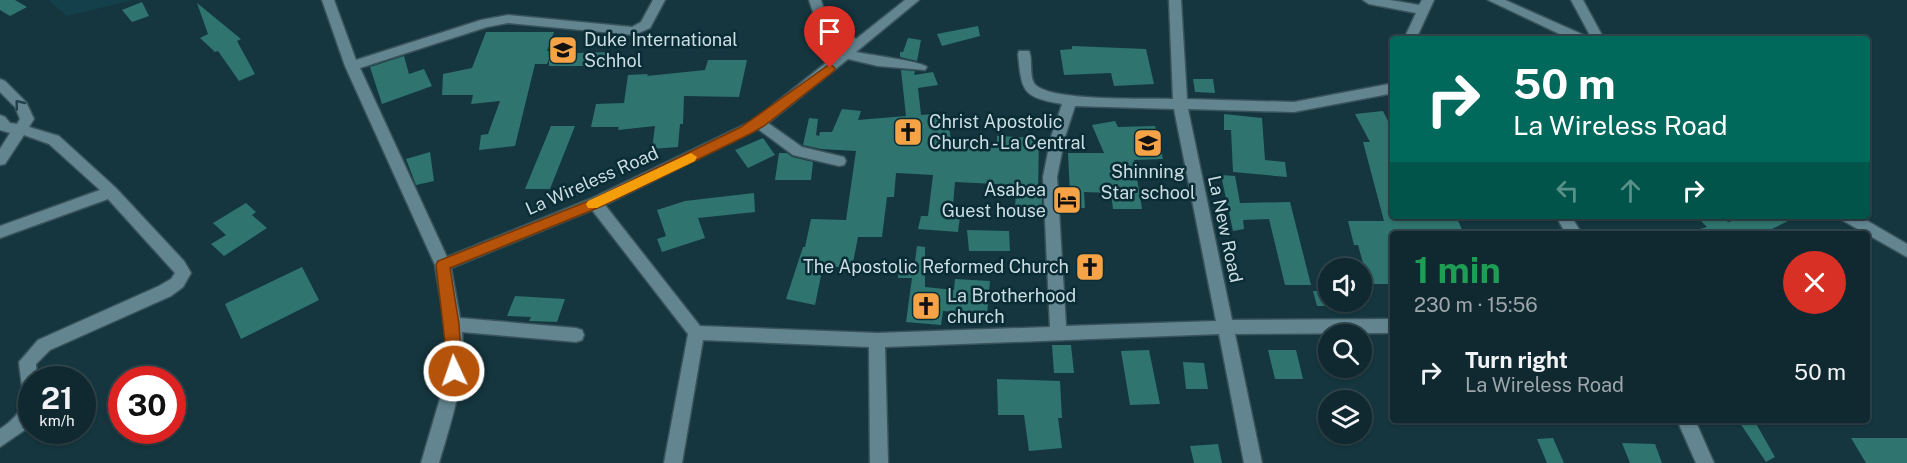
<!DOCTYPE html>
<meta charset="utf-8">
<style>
:root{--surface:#10282f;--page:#1e343b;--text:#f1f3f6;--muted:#9ca6aa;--line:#30444b}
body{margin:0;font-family:"Public Sans",sans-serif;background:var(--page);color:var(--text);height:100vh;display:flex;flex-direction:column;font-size:22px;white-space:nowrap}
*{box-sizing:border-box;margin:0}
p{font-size:20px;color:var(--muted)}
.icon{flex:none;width:33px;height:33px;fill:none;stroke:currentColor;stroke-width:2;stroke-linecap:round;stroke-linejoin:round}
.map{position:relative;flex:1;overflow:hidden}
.details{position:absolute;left:1390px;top:231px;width:480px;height:192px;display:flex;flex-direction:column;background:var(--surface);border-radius:6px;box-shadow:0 2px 4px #0004,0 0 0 2px var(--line)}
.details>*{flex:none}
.banner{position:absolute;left:1390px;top:36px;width:480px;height:183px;border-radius:6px;box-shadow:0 2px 4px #0004,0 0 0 2px var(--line);background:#00695c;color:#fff;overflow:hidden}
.fabs{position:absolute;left:1318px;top:258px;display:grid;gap:12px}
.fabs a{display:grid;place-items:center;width:54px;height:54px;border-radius:50%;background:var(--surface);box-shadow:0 2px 4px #0004,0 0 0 2px var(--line);font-size:30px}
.speed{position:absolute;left:18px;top:366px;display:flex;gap:12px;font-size:30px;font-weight:700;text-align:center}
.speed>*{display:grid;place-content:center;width:78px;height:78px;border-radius:50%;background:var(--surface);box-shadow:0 2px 4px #0004,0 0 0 2px var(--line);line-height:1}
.speed small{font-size:15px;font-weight:400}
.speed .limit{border:9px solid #d22;background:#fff;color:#111}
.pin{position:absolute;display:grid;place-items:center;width:51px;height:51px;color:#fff;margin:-62px -26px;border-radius:50% 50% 50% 0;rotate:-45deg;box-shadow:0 0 6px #0007}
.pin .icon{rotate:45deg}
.me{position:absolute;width:66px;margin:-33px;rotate:357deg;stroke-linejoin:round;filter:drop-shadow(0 0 4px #0008)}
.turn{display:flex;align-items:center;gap:21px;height:126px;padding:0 24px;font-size:27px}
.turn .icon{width:78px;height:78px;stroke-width:2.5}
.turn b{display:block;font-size:42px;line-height:51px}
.lanes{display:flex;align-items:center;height:57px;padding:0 24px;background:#0003;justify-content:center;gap:30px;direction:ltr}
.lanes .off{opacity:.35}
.round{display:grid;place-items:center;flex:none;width:63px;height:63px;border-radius:32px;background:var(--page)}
.summary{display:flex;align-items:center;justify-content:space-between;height:102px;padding:0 24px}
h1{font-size:36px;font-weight:700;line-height:45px;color:#1e9e55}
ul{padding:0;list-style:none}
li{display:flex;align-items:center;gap:18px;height:78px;padding:0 24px}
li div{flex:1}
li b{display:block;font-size:22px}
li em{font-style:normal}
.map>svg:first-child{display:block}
</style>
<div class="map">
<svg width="1907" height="463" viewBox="0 0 1907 463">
<rect width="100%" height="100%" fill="#15363f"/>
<!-- built -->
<path fill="#14404c" d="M49 0H133L67 16Z"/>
<!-- building -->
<path fill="#2f746e" d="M0 0H15L27 7 10 16 0 10Z
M142 2 149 16 132 22 122 10Z
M197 3 241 39 237 41 255 74 239 81 218 51 215 52 200 38 208 34Z
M978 26 980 36 942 46 937 34Z
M486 32H554L547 51H551L550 54 610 52 609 66H549V59L547 64H535L515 146 479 150 481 135 488 134 500 101 471 104 473 95H442L443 74 472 68Z
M908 38 921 40 917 61 900 57V52H903Z
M1072 46 1146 49 1154 84 1114 86 1111 73 1064 75 1060 50 1072 49Z
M404 56 409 74 424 69 432 86 382 104 370 67Z
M708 60H747L739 97 684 96 683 124H680L678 147 652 149 655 126 618 130 619 127H591L596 104 624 103 628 75 648 74 647 76 705 70Z
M901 70 915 71 914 75 933 72 938 85 918 88 921 115 947 113 952 146 997 148V136L1039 138 1038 193H1042V208H1032V215L1015 214 1016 185 955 182 952 216 960 217 958 232 918 229 921 216H928L933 175 896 173 894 197H887L882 237H858L852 268 823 266 815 305 786 299 803 247H805L811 219 846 220 856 151 821 149 803 145 809 118 818 119 816 135 819 136 820 132H832L842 109 861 111 858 120 906 116Z
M1193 79H1213L1215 93 1195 92Z
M1383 111 1391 127 1394 126V216H1456L1464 234H1394V284H1369L1358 245H1354L1348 221H1384L1363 142H1370L1355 114Z
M1224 114 1262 118 1265 160 1285 162 1287 177 1233 172 1231 130H1224Z
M1115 121 1118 127 1155 126 1163 159 1134 160 1142 209H1113L1111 193 1084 192 1085 208H1061L1060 194H1070L1068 153H1104L1092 125Z
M551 126H575L550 189H525Z
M763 138 775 155 748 168 735 150Z
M430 152 434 181 416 185 406 159Z
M779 153H787L792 157 813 162 811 180H775Z
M1221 175 1235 176 1240 203 1290 202 1311 285H1285L1269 219 1243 220 1244 229 1233 231Z
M754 193 755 212 698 218 705 238 662 252 657 239 666 236 657 210 685 201Z
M246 203 256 212 252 215 267 228 224 256 211 244 226 235 213 223Z
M1714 216H1722L1728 222 1753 216H1798L1772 229 1777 234H1701L1700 229 1707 227 1699 219Z
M967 230 1009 231 1010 251H969Z
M917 246 925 247V287L954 290 955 279 990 281 987 315 943 311 941 325 906 322 912 278H898L899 261H915Z
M302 267 319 300 241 339 225 304Z
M1313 291H1329V306H1317Z
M515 296 565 299 557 322 529 321 531 317 507 316Z
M1052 345H1071L1074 373H1054Z
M1149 350 1160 404 1130 405 1121 351Z
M1268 350H1296L1303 379H1275Z
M1183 362 1204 363 1208 389H1186Z
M997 379 1060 381 1062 418H1058L1062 448 1029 451 1024 415H998Z
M1738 420H1754L1775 457 1766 462Z
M1553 438 1564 463H1547L1537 439Z
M1851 438H1907V463H1866Z
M1622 443 1655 444 1662 463H1630Z
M1218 444 1222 463H1194L1190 446Z"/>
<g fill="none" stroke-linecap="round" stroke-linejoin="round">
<!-- minor casing -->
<g stroke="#39535b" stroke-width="3">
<path id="minor" d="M322 0H334L356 60 481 20 508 15 632 27 641 22 653 0H665L650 28 634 35 508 23 487 27 360 68 447 257 590 199 754 120 847 46 817 24 809 0H821L827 19 856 39 905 0H919L856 52C869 55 921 61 927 67L925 70 878 66 848 59 768 123 802 147 844 157 846 161 844 165 839 166 793 155 758 129 605 205 700 326 877 333 1050 327 1043 177 1051 137 1062 104C1022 97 1022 92 1018 54L1019 51H1029C1033 60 1029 74 1034 83 1045 102 1150 98 1173 99L1169 0H1181L1187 99 1294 102 1394 83V93L1294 112 1188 109 1232 320 1394 319V333L1235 334 1262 463H1244L1219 334 885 347 888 463H870L869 347 703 340 682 463H664L688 334 592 210 451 268 460 318 576 328 582 330 584 335 582 340 576 342 462 332C466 378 452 419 439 463H421L441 395 447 360 444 319 435 265 345 66ZM1075 106 1174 109 1216 321 1066 326 1057 177 1065 137Z
M1363 0H1390L1419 5 1422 0H1434L1416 39H1404L1416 13 1369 4Z
M1488 0H1505L1586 36 1587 39H1570Z
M1571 0H1583L1604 39H1592Z
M0 79 5 81 26 102 34 119 29 127 59 136 116 188 184 261 191 273 183 287 171 296 50 350 36 364 37 380H32V425L0 447V429C32 407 22 397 19 362L38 340 159 286 171 279 175 273 108 199 0 238V226L100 190 49 144 24 135 5 164 0 165V149L10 133 0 130V115L5 117 10 123 17 124 20 119 15 107 0 92Z
M1556 216H1571L1582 234H1566Z
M1840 216H1859L1907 244V257L1842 220Z
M1677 420H1695L1714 463H1696Z"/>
</g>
<!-- minor -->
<use href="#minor" fill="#638590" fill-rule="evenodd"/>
</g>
<!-- one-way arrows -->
<defs><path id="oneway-chevron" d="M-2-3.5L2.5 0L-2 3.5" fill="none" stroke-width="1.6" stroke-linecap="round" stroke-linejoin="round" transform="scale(1.5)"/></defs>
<use stroke="#20424c" href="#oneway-chevron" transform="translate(19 104) rotate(-129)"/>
<!-- route -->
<path fill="#b45309" stroke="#753606" stroke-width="1.5" d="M830 64 835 68 834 71 764 126 750 134 600 207 450 268 459 324 462 371 460 376 454 378 449 376 436 265 438 261 591 200 741 127Z"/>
<!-- slow -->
<path fill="#f59e0b" d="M691 153 697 157 695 161 597 208H588L586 204 588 201Z"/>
<!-- icons -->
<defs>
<g id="school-square" transform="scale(1.5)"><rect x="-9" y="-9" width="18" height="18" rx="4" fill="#f6a246" stroke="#0a2c35"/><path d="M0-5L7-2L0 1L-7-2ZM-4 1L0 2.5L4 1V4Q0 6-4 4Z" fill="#111"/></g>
<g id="church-square" transform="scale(1.5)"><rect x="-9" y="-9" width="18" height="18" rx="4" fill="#f6a246" stroke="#0a2c35"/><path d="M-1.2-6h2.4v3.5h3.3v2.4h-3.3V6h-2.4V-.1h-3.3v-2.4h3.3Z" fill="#111"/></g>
<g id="hotel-square" transform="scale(1.5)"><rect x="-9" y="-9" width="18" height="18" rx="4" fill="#f6a246" stroke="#0a2c35"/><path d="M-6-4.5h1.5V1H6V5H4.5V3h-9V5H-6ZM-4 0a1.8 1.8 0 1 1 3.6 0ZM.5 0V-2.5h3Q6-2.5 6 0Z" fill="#111"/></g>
</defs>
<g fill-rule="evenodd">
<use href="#school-square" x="563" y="50"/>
<use href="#church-square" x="908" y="132"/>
<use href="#school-square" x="1148" y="143"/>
<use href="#hotel-square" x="1067" y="200"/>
<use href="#church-square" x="1090" y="267"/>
<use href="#church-square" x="926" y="306"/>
</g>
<g text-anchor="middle" stroke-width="5" stroke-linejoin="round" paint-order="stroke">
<!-- poi labels -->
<g font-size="18" fill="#cbdde3" stroke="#0a2c35" text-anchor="start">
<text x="584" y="46">Duke International<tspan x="584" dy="21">Schhol</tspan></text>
<text x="929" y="128">Christ Apostolic<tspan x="929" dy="21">Church - La Central</tspan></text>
<text x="1148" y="178" text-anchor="middle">Shinning<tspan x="1148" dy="21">Star school</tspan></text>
<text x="1046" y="196" text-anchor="end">Asabea<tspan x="1046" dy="21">Guest house</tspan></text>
<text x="1069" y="273" text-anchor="end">The Apostolic Reformed Church</text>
<text x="947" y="302">La Brotherhood<tspan x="947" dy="21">church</tspan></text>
</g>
<!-- street labels -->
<g font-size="18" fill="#cbdde3" stroke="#0a2c35">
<text transform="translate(592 181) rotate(-24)" y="6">La Wireless Road</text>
<text transform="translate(1225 229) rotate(78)" y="6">La New Road</text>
</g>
</g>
</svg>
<div class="fabs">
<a><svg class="icon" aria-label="sound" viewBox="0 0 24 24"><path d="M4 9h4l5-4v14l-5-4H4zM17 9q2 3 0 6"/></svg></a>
<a><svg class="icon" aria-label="search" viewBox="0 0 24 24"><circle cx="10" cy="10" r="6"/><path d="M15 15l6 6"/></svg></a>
<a><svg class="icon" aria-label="layers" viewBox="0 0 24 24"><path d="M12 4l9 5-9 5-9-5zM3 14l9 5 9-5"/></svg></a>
</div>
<div class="speed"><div>21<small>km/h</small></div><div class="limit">30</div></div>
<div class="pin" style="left:830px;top:68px;background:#d93025"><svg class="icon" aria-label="arrive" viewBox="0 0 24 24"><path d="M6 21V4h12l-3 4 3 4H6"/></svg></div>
<svg class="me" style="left:454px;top:371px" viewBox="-20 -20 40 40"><circle r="17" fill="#b45309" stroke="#fff" stroke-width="3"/><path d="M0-11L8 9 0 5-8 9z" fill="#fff"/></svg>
<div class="banner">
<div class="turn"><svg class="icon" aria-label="right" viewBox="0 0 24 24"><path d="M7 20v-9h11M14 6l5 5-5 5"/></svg><div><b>50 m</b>La Wireless Road</div></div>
<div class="lanes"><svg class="icon off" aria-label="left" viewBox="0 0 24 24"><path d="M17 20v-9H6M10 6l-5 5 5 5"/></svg><svg class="icon off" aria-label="ahead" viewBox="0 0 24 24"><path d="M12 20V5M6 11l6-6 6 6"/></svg><svg class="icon" aria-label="right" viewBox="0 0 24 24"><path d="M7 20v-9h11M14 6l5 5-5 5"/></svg></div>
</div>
<section class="details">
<div class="summary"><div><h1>1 min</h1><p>230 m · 15:56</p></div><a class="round" style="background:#d93025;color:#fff"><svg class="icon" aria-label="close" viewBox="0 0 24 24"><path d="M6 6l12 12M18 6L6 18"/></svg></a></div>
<ul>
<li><svg class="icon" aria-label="right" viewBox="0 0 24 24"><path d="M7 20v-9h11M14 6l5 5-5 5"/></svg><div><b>Turn right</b><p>La Wireless Road</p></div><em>50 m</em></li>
</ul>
</section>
</div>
